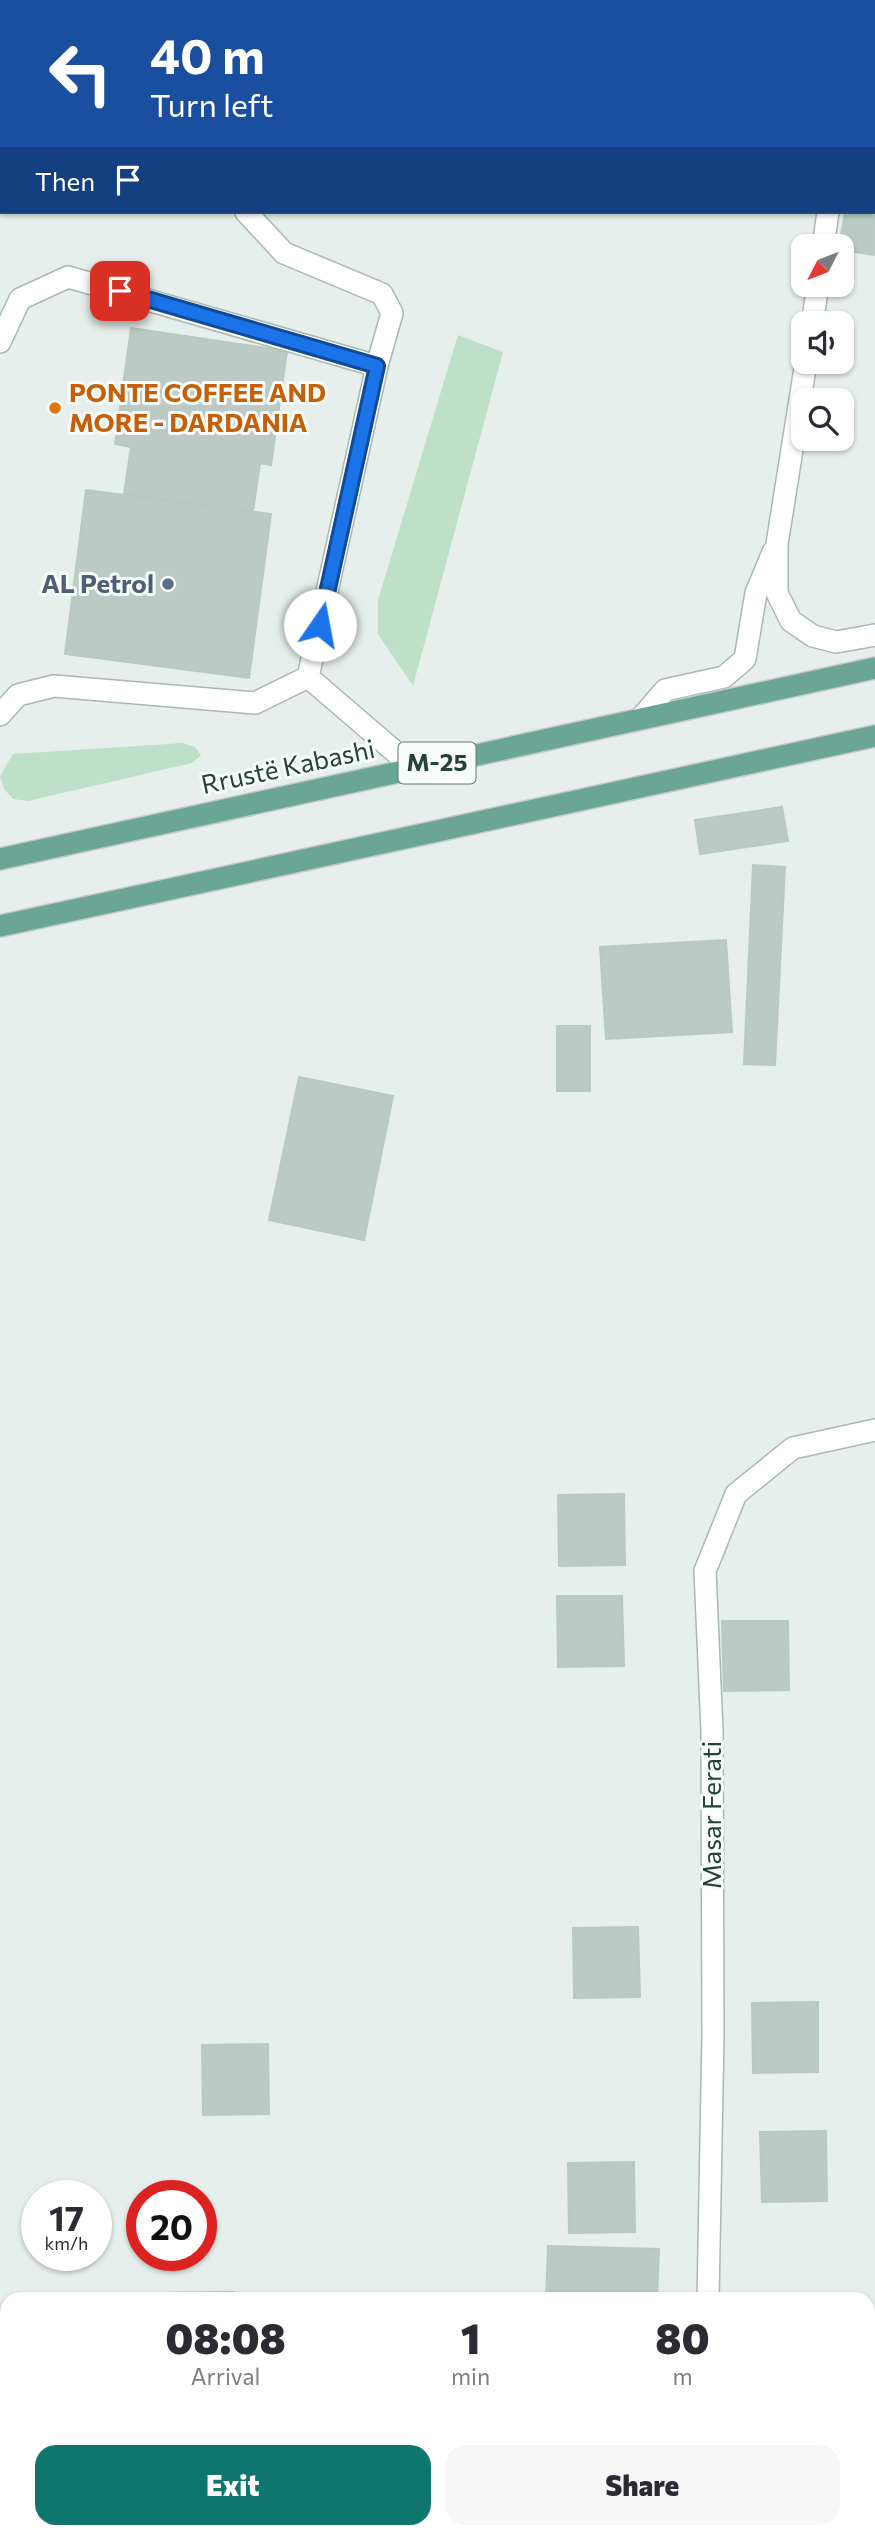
<!DOCTYPE html>
<meta charset="utf-8">
<style>
:root{--surface:#fff;--page:#f7f7f7;--text:#2b2b33;--muted:#7c7c81;--accent:#0f766e}
body{margin:0;font-family:Commissioner,sans-serif;background:var(--page);color:var(--text);height:100vh;display:flex;flex-direction:column;font-size:26px;white-space:nowrap}
*{box-sizing:border-box;margin:0}
p{font-size:23px;color:var(--muted)}
.icon{flex:none;width:38px;height:38px;fill:none;stroke:currentColor;stroke-width:2;stroke-linecap:round;stroke-linejoin:round}
.map{position:relative;flex:1;overflow:hidden}
.drawer{position:absolute;left:0px;top:2292px;width:875px;height:247px;display:flex;flex-direction:column;background:var(--surface);border-radius:21px 21px 0 0;box-shadow:0 2px 5px #0004}
.drawer>*{flex:none}
.guide{position:absolute;left:0px;top:0px;width:875px;height:214px;box-shadow:0 2px 5px #0004;background:#1a4fa0;color:#fff;overflow:hidden}
.needle{width:46px;rotate:228deg}
.fabs{position:absolute;left:791px;top:234px;display:grid;gap:14px}
.fabs a{display:grid;place-items:center;width:63px;height:63px;border-radius:14px;background:var(--surface);box-shadow:0 2px 5px #0004;font-size:35px}
.speed{position:absolute;left:21px;top:2180px;display:flex;gap:14px;font-size:35px;font-weight:700;text-align:center}
.speed>*{display:grid;place-content:center;width:91px;height:91px;border-radius:50%;background:var(--surface);box-shadow:0 2px 5px #0004;line-height:1}
.speed small{font-size:18px;font-weight:400}
.speed .limit{border:10px solid #d22;background:#fff;color:#111}
.pin{position:absolute;display:grid;place-items:center;width:60px;height:60px;color:#fff;margin:-30px;border-radius:14px;box-shadow:0 4px 10px #0006}
.me{position:absolute;width:77px;margin:-38px;rotate:12deg;stroke-linejoin:round;filter:drop-shadow(0 0 5px #0008)}
.turn{display:flex;align-items:center;gap:24px;height:147px;padding:0 35px;font-size:32px}
.turn .icon{width:91px;height:91px;stroke-width:2.5}
.turn b{display:block;font-size:49px;line-height:60px}
.then{display:flex;align-items:center;height:66px;padding:0 35px;background:#0003;gap:14px;font-size:26px}
.eta{display:flex;justify-content:space-evenly;align-items:center;height:119px;text-align:center}
.eta b{font-size:42px;font-weight:800;line-height:49px}
.action{display:flex;gap:14px;margin-top:auto;padding:14px 35px}
.action a{flex:1;height:80px;border-radius:21px;background:var(--accent);color:#fff;font-size:28px;font-weight:800;line-height:80px;text-align:center}
.action a+a{background:var(--page);color:var(--text)}
.map>svg:first-child{display:block}
</style>
<div class="map">
<svg width="875" height="2539" viewBox="0 0 875 2539">
<rect width="100%" height="100%" fill="#e6efeb"/>
<!-- green -->
<path fill="#bfe0c8" d="M458 335 503 352 413 686 378 634V600Z
M183 743 195 747 201 755 192 763 28 801 13 799 4 789 0 776 13 754Z"/>
<g fill="none" stroke-linecap="round" stroke-linejoin="round">
<!-- stream -->
<path stroke="#8ec9d4" stroke-width="12" d="M46 2 47 0
M0 70 2 68"/>
</g>
<!-- building -->
<path fill="#bbcac4" stroke="#b8c9c2" stroke-width="2" d="M875 33V255L842 250V247H839L845 212H873Z
M131 328 287 351 271 465 260 463 253 512 124 494 131 447 115 444Z
M86 490 271 514 249 678 65 654Z
M782 807 788 841 700 854 695 820Z
M753 865 785 867 775 1065 744 1064Z
M726 940 732 1032 606 1039 600 947Z
M557 1026H590V1091H557Z
M299 1077 393 1096 364 1240 269 1220Z
M624 1494 625 1565 559 1566 558 1495Z
M557 1596H622L624 1666 558 1667Z
M722 1621H788L789 1690 724 1691Z
M638 1927 640 1997 574 1998 573 1928Z
M818 2002V2072L753 2073 752 2003Z
M268 2044 269 2114 203 2115 202 2045Z
M826 2131 827 2201 762 2202 760 2132Z
M634 2162 635 2232 569 2233 568 2163Z
M548 2246 659 2249 657 2300H546Z
M233 2292V2300H167V2293Z
M544 2532H655L653 2539H544Z"/>
<g fill="none" stroke-linecap="round" stroke-linejoin="round">
<!-- service casing -->
<g stroke="#a8b8b2" stroke-width="24">
<path id="service" d="M859 2V0
M246 212 284 253 382 294 392 313 377 366
M823 247 828 212
M812 324 818 285
M0 342 20 299 68 277 377 366 308 677
M806 362 777 544V593L791 621 813 636 836 642 875 635
M0 715 18 695 54 686 255 703 308 677 414 768
M640 719 665 690 724 677 745 659 756 593 773 552"/>
</g>
<!-- minor casing -->
<g stroke="#a8b8b2" stroke-width="24">
<path id="minor" d="M708 2300 713 2035 712 1731 705 1571 736 1494 793 1448 875 1430
M703 2539V2532"/>
</g>
<!-- primary casing -->
<g stroke="#c2cac8" stroke-width="24">
<path id="primary" d="M0 859 875 668
M0 926 875 736"/>
</g>
<!-- service -->
<use href="#service" stroke="#fff" stroke-width="21"/>
<!-- minor -->
<use href="#minor" stroke="#fff" stroke-width="21"/>
<!-- primary -->
<use href="#primary" stroke="#6aa596" stroke-width="21"/>
</g>
<g fill="none" stroke-linecap="round" stroke-linejoin="round">
<!-- route casing -->
<g stroke="#114b97" stroke-width="18">
<path id="route" d="M120 291 377 366 320 625"/>
</g>
<!-- route -->
<use href="#route" stroke="#1a73e8" stroke-width="12"/>
</g>
<!-- markers -->
<circle fill="#e8710a" stroke="#f7fbf9" stroke-width="2.5" cx="55" cy="408" r="7"/>
<circle fill="#5c6f8a" stroke="#f7fbf9" stroke-width="2.5" cx="168" cy="584" r="7"/>
<g text-anchor="middle" stroke-width="6" stroke-linejoin="round" paint-order="stroke">
<!-- shield labels -->
<rect fill="#f7fbf9" stroke="#637a73" stroke-width="2" x="398.5" y="742.5" width="77" height="41" rx="5"/>
<g font-size="24" font-weight="bold" fill="#24423a">
<text x="437" y="771">M-25</text>
</g>
<!-- food labels -->
<g font-size="26" font-weight="bold" fill="#c56008" stroke="#f7fbf9" text-anchor="start">
<text x="69" y="402">PONTE COFFEE AND<tspan x="69" dy="30">MORE - DARDANIA</tspan></text>
</g>
<!-- service labels -->
<g font-size="26" font-weight="bold" fill="#4e5e75" stroke="#f7fbf9" text-anchor="end">
<text x="154" y="593">AL Petrol</text>
</g>
<!-- street labels -->
<g font-size="26" fill="#24423a" stroke="#f7fbf9">
<text transform="translate(288 767) rotate(-12)" y="9">Rrustë Kabashi</text>
<text transform="translate(712 1815) rotate(-90)" y="9">Masar Ferati</text>
</g>
</g>
</svg>
<div class="fabs">
<a><svg class="needle" viewBox="-14 -14 28 28"><path d="M0-13l5 13h-10z" fill="#e53935"/><path d="M0 13l5-13h-10z" fill="#7c7c81"/></svg></a>
<a><svg class="icon" aria-label="sound" viewBox="0 0 24 24"><path d="M4 9h4l5-4v14l-5-4H4zM17 9q2 3 0 6"/></svg></a>
<a><svg class="icon" aria-label="search" viewBox="0 0 24 24"><circle cx="10" cy="10" r="6"/><path d="M15 15l6 6"/></svg></a>
</div>
<div class="speed"><div>17<small>km/h</small></div><div class="limit">20</div></div>
<div class="pin" style="left:120px;top:291px;background:#d93025"><svg class="icon" aria-label="arrive" viewBox="0 0 24 24"><path d="M6 21V4h12l-3 4 3 4H6"/></svg></div>
<svg class="me" style="left:320px;top:625px" viewBox="-20 -20 40 40"><circle r="19" fill="#fff"/><path d="M0-13L10 11 0 6-10 11z" fill="#1a73e8"/></svg>
<div class="guide">
<div class="turn"><svg class="icon" aria-label="left" viewBox="0 0 24 24"><path d="M17 20v-9H6M10 6l-5 5 5 5"/></svg><div><b>40 m</b>Turn left</div></div>
<div class="then">Then<svg class="icon" aria-label="arrive" viewBox="0 0 24 24"><path d="M6 21V4h12l-3 4 3 4H6"/></svg></div>
</div>
<section class="drawer">
<div class="eta">
<div><b>08:08</b><p>Arrival</p></div>
<div><b>1</b><p>min</p></div>
<div><b>80</b><p>m</p></div>
</div>
<div class="action"><a>Exit</a><a>Share</a></div>
</section>
</div>
